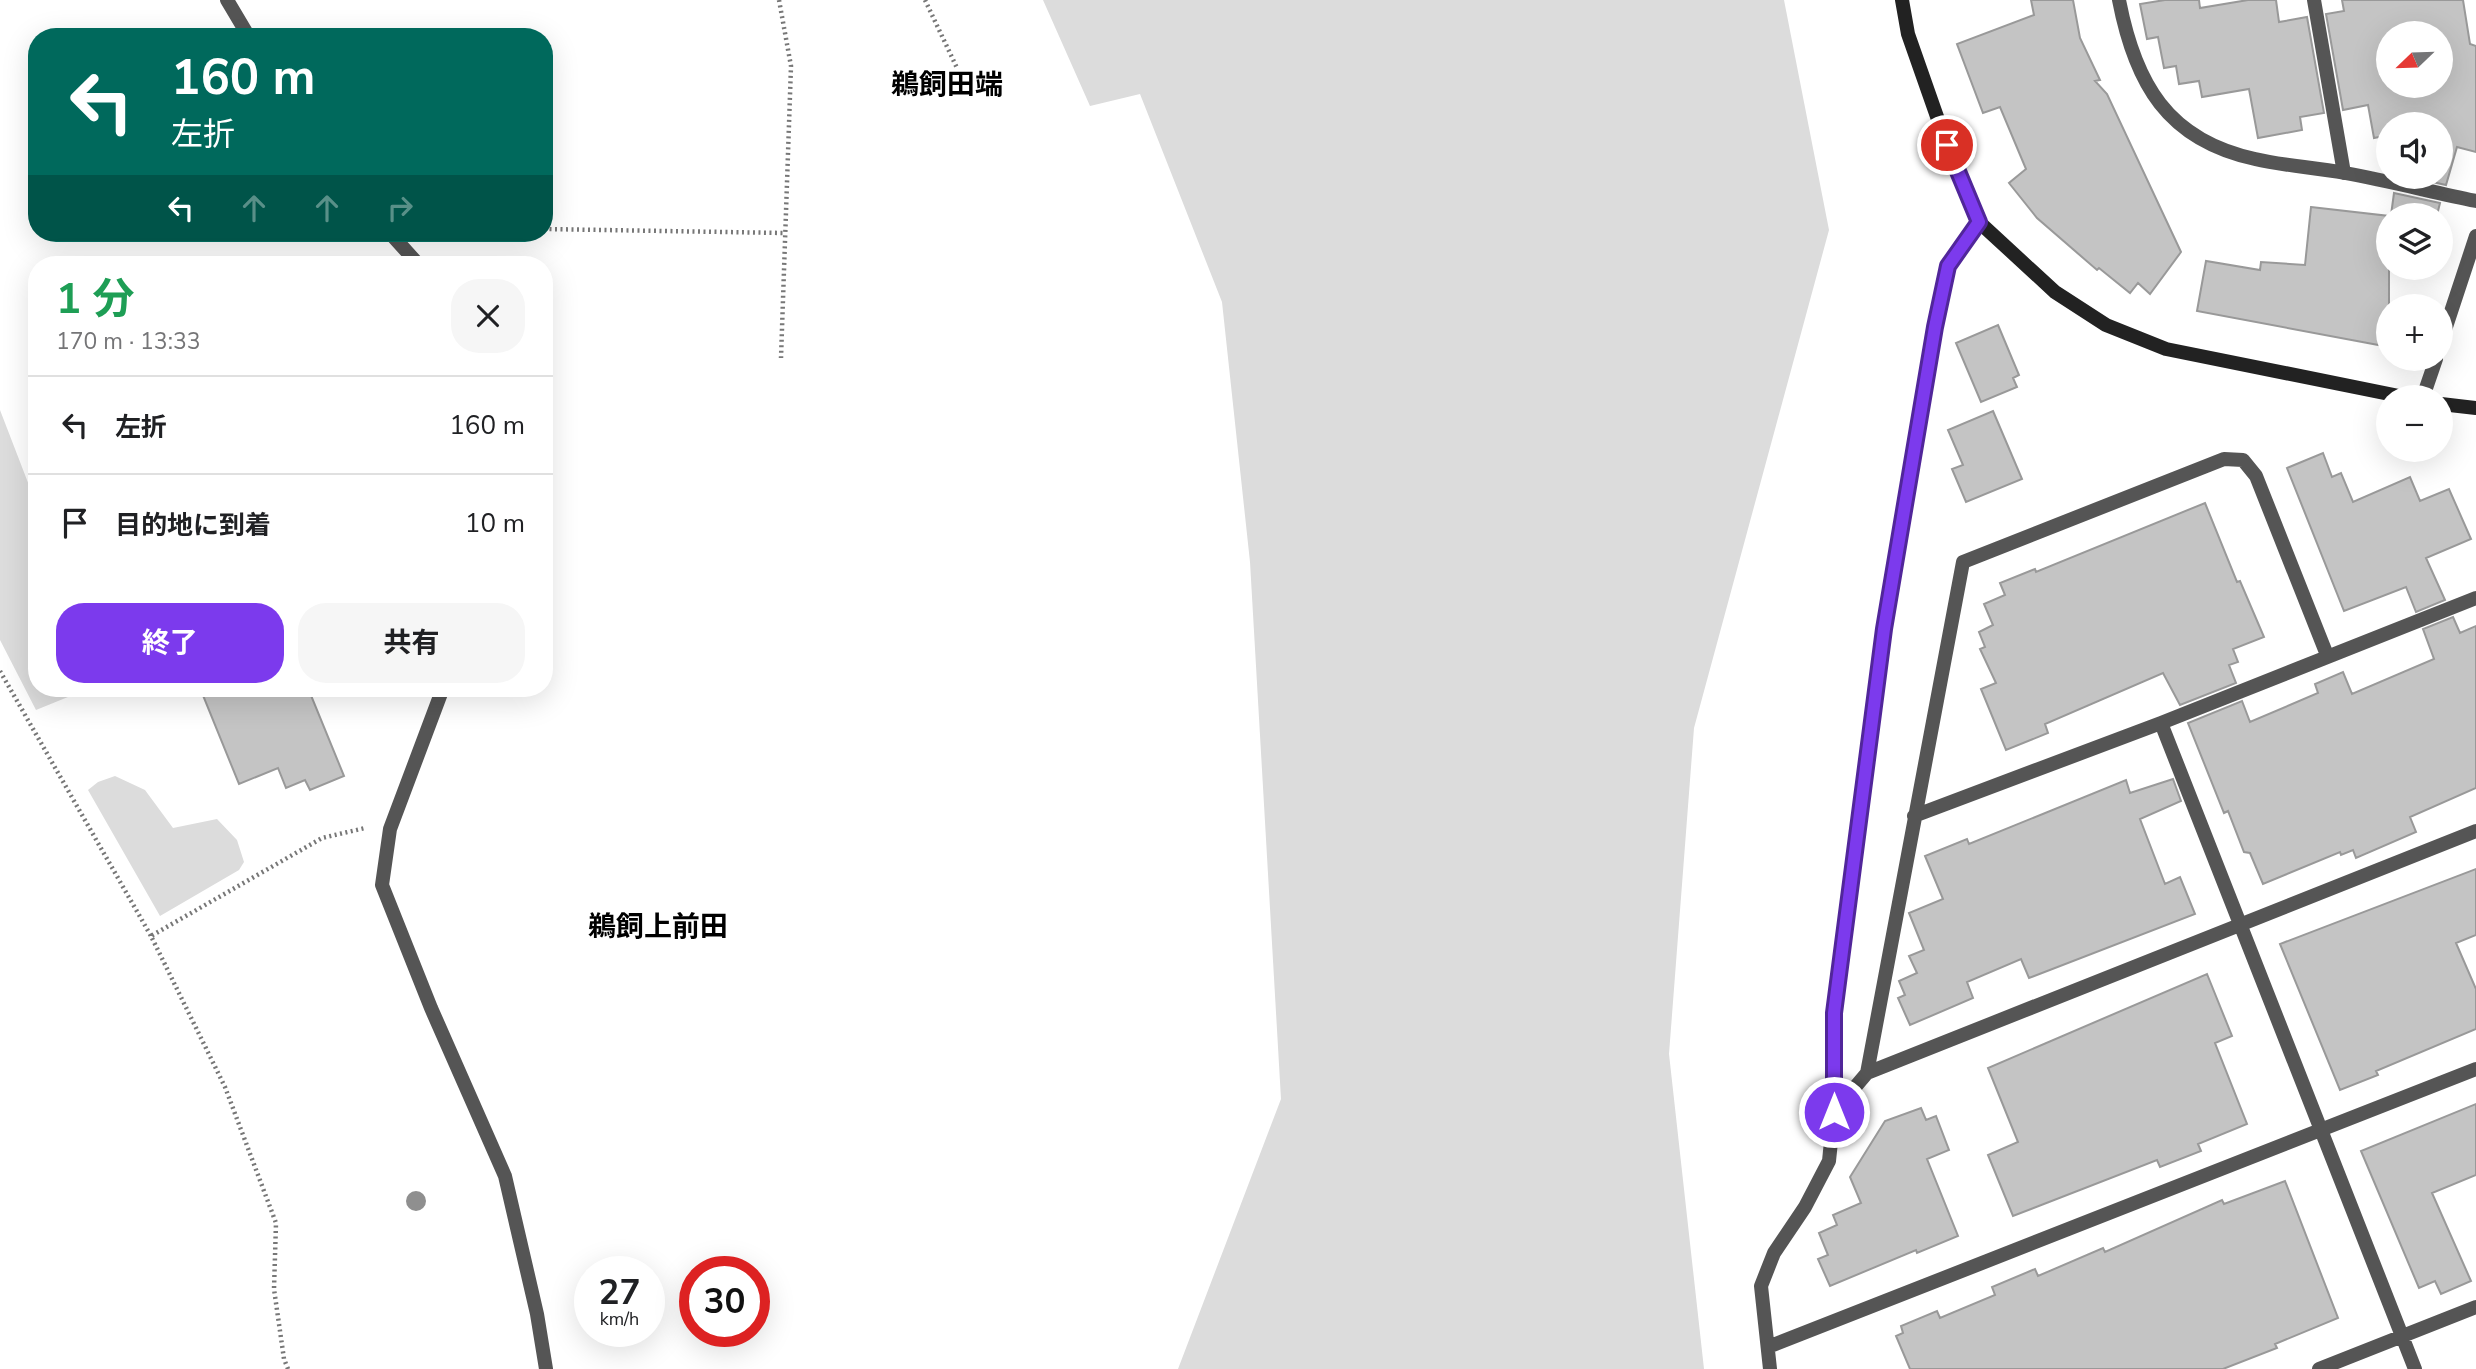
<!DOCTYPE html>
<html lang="ja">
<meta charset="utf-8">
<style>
:root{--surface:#fff;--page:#f6f6f6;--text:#202124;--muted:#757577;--line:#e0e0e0;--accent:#7c3aed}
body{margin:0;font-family:"Nunito Sans","Noto Sans JP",sans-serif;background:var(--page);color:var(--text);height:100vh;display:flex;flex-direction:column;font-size:26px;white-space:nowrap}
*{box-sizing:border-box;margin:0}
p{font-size:23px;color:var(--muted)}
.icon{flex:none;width:38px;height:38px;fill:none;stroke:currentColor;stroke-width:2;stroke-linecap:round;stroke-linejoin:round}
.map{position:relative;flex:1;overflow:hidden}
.panel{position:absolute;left:28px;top:256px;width:525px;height:441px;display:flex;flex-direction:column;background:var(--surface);border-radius:28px;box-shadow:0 7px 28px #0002}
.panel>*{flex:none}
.top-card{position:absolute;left:28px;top:28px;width:525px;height:214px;border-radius:28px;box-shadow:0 7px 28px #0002;background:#00695c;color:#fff;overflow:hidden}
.needle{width:46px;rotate:247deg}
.tools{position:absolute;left:2376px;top:21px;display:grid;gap:14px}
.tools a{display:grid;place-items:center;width:77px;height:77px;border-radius:50%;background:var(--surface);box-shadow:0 7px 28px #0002;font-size:35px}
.speed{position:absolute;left:574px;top:1256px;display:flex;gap:14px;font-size:35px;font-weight:700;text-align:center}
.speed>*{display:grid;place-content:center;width:91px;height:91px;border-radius:50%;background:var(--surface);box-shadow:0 7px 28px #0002;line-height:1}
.speed small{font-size:18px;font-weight:400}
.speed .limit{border:10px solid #d22;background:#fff;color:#111}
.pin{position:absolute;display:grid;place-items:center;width:60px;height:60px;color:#fff;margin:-30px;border:4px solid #fff;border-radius:50%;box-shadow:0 2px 7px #0007}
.me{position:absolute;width:77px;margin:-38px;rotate:0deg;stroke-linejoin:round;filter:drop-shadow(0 0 5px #0008)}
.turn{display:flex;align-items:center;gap:24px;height:147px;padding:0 28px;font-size:32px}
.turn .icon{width:91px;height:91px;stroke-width:2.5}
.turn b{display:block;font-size:49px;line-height:60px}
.lanes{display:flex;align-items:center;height:66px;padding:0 28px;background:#0003;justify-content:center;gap:35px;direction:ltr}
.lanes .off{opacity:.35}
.round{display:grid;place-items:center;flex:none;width:74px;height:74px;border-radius:28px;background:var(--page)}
.summary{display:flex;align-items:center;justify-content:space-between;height:119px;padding:0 28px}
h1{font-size:42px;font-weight:700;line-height:52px;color:#1e9e55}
.primary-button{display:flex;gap:14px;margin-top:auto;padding:14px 28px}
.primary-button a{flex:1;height:80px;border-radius:28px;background:var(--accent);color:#fff;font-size:28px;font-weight:700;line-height:80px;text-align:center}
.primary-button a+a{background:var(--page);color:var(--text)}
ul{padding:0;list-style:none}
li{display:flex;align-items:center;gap:21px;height:98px;padding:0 28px;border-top:2px solid var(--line)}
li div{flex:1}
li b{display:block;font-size:26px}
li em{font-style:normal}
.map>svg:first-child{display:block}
</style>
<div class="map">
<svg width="2476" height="1369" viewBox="0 0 2476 1369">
<rect width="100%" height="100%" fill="#fff"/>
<!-- green -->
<path fill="#dcdcdc" d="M1043 0H1784L1829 230 1694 728 1669 1054 1704 1369H1178L1281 1099 1250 562 1222 302 1140 94 1090 106Z
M0 410 37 506V688H90L36 710 0 640Z
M115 776 145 790 173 828 217 819 237 840 244 862 239 870 160 916 88 790 98 782Z"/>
<!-- building -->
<path fill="#c4c4c4" stroke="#999" stroke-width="2" fill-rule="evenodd" d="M2031 0H2073L2080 38 2100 80 2095 81 2107 94 2181 252 2150 294 2138 283 2130 293 2099 268 2097 270 2037 218 2009 183 2026 169 2000 107 1983 113 1957 44 2034 15Z
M2165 0H2199L2200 8 2248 0H2276L2279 22 2307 17 2324 113 2300 117 2302 130 2258 138 2249 89 2202 97 2199 81 2179 84 2176 66 2164 68 2158 37 2147 39 2140 4Z
M2342 0H2463L2470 44 2476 46V152L2457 147 2446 185 2410 177H2441V124H2389V135L2374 138 2368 105 2343 110 2326 14 2344 11ZM2389 33H2441V86H2389Z
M2394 193 2440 203 2437 215H2391Z
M2311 207 2389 216V347L2197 311 2206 261 2260 270 2261 262 2305 265Z
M1998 325 2019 375 2013 378 2017 387 1981 402 1956 343Z
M1993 411 2022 479 1966 502 1952 469 1963 465 1948 430Z
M2323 453 2332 477 2341 473 2353 502 2410 477 2420 501 2449 489 2471 539 2426 558 2445 600 2416 612 2406 587 2344 611 2287 468Z
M2205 503 2237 582 2240 581 2264 637 2233 649 2238 662 2229 665 2236 683 2180 705 2163 673 2045 724 2048 733 2006 750 1981 689 1996 683 1980 649 1985 647 1979 632 1993 625 1984 604 2005 595 2000 583 2035 569 2036 572Z
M2453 617 2460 633 2476 626V788L2410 817 2416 832 2356 858 2353 850 2341 855 2340 852 2263 884 2250 853 2244 852 2228 811 2224 813 2188 723 2242 701 2250 722 2318 693 2315 684 2343 672 2352 694 2434 659 2423 629Z
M200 688H308L344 776 310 790 305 780 286 788 278 768 239 784Z
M2173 779 2181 801 2140 819 2165 884 2180 877 2195 914 2029 978 2021 959 1967 982 1973 998 1910 1025 1898 998 1905 995 1899 981 1917 973 1909 956 1924 950 1909 913 1943 899 1925 856 1967 839 1969 844 2126 780 2130 793Z
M2476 869V935L2456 943 2476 989V1029L2376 1071 2378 1075 2340 1090 2280 944Z
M2207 974 2232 1036 2215 1043 2247 1124 2198 1144 2201 1151 2160 1167 2157 1160 2013 1216 1988 1155 2018 1142 1988 1068Z
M2476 1104V1175L2432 1193 2471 1281 2441 1294 2435 1281 2419 1288 2361 1151Z
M1921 1108 1926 1120 1936 1116 1949 1150 1927 1159 1958 1236 1917 1253 1916 1250 1830 1286 1818 1259 1828 1255 1819 1233 1837 1225 1833 1215 1861 1203 1850 1177 1885 1121Z
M2285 1181 2338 1318 2275 1344 2277 1348 2223 1369H1910L1896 1336 1903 1333 1901 1326 1937 1311 1940 1318 1995 1295 1992 1287 2035 1269 2038 1276 2103 1248 2105 1252 2222 1200 2224 1204Z"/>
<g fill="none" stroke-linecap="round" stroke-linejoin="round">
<!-- path -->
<path stroke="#777" stroke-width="4.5" stroke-dasharray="2 3.5" stroke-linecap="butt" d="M779 0 791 66 781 358
M925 0 965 85
M544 229 784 233
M0 671 151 936
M288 1369 284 1359 274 1289 276 1223 225 1087 151 936 322 838 365 828"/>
<!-- street -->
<path stroke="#555" stroke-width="14" d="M227 0 249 37
M2119 0C2135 83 2167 140 2255 159 2284 166 2315 167 2345 173 2389 181 2432 192 2476 201
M2314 0 2344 173
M390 233 418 264
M2441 342 2476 236
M2423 397 2436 359
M443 688 390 829 382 885 431 1008 505 1176 537 1314 546 1369
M2161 723 2415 1369
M1914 816 2161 723 2476 598
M1867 1073 1963 562 2224 459 2243 460 2256 476 2327 655
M1834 1112 1867 1073 2476 831
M1768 1347 2476 1069
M1770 1369 1761 1286 1774 1253 1805 1207 1829 1161 1834 1112V1013L1884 629 1935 327 1949 266 1979 222
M2319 1369 2476 1307"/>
<!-- secondary -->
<path stroke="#222" stroke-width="14" d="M1902 0 1908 34 1955 168 1979 222 2055 292 2106 325 2166 349 2404 397
M2441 404 2476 408"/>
</g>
<!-- trees -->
<circle fill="#8f8f8f" cx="416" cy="1201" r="10"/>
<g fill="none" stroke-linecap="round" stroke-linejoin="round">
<!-- route casing -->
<g stroke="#51269a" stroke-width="18">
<path id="route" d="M1834 1112V1013L1884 629 1935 327 1948 266 1979 222 1947 145"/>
</g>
<!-- route -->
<use href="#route" stroke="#7c3aed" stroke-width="12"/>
</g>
<g text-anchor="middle" stroke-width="7" stroke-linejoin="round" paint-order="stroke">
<!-- quarter labels -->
<g font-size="28" font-weight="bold" fill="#000" stroke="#fff">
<text x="947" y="94">鵜飼田端</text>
<text x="658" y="936">鵜飼上前田</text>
</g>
</g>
</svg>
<div class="tools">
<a><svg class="needle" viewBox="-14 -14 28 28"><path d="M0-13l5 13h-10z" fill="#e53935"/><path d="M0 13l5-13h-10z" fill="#757577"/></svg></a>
<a><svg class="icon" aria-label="sound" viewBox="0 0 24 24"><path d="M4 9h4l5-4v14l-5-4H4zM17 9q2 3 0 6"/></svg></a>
<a><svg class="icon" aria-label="layers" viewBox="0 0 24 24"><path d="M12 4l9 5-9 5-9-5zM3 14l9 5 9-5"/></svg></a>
<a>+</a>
<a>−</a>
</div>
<div class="speed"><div>27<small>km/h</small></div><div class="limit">30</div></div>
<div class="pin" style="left:1947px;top:145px;background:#d93025"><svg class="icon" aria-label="arrive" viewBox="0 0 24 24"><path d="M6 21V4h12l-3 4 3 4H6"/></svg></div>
<svg class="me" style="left:1834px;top:1112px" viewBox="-20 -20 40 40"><circle r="17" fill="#7c3aed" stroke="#fff" stroke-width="3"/><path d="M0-11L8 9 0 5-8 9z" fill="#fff"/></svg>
<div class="top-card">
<div class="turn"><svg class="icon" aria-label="left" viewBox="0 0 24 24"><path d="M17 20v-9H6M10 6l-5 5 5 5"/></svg><div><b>160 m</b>左折</div></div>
<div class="lanes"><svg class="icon" aria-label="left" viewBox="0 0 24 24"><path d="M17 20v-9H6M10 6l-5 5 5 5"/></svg><svg class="icon off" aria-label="ahead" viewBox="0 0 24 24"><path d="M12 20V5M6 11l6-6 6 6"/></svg><svg class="icon off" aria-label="ahead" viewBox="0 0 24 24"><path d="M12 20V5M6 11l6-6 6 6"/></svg><svg class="icon off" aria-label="right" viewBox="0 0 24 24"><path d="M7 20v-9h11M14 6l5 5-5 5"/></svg></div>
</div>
<section class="panel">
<div class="summary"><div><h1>1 分</h1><p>170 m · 13:33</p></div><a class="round"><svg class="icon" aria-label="close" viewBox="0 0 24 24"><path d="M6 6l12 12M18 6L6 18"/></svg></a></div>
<ul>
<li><svg class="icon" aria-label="left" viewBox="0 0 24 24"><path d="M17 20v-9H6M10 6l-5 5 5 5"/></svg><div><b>左折</b></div><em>160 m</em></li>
<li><svg class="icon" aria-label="arrive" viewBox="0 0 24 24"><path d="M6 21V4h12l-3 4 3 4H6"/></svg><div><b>目的地に到着</b></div><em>10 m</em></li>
</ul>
<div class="primary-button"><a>終了</a><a>共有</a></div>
</section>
</div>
